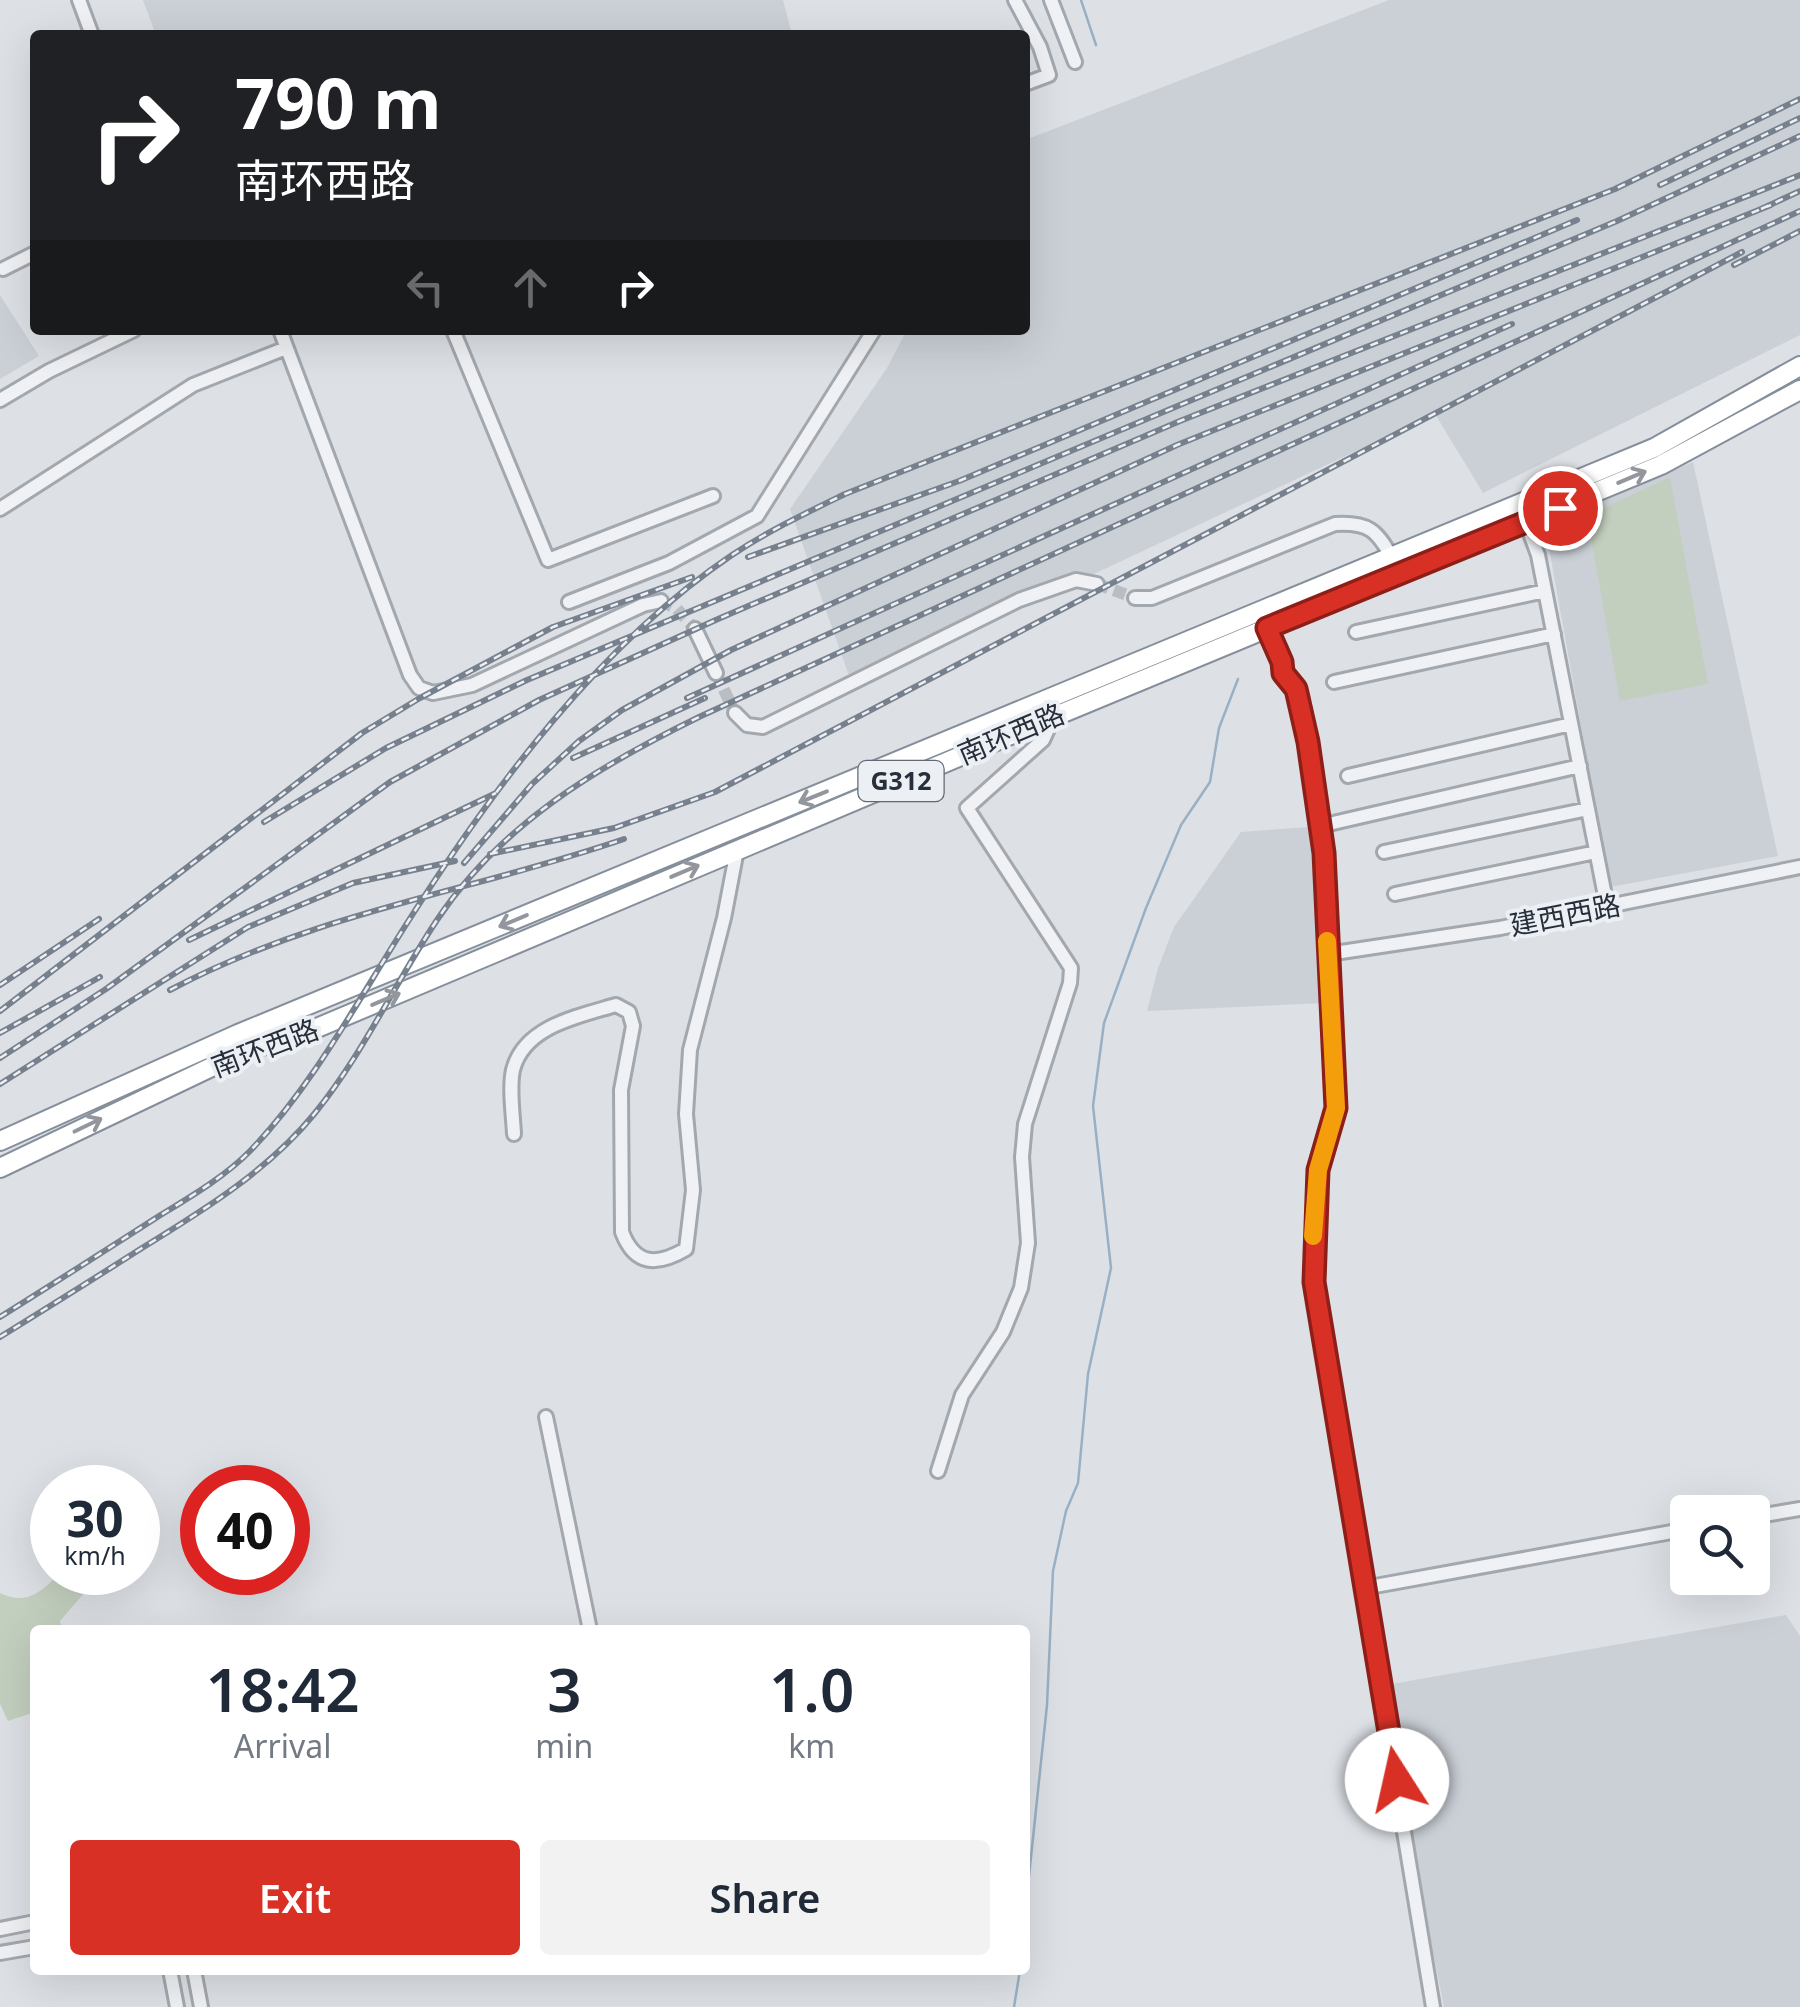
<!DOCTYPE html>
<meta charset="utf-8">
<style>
:root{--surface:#fff;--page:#f2f2f3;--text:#1f2937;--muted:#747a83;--accent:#d93025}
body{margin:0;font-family:"Noto Sans","Noto Sans SC",sans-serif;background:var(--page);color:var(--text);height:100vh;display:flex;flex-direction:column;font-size:38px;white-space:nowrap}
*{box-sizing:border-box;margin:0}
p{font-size:32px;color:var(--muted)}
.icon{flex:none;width:55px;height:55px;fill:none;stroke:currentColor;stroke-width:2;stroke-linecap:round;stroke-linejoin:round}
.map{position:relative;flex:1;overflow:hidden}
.sheet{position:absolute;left:30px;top:1625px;width:1000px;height:350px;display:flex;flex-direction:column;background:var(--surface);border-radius:10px;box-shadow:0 10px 40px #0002}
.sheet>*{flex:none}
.top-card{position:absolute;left:30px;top:30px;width:1000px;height:305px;border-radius:10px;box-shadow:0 10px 40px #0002;background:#202124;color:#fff;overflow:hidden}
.controls{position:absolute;left:1670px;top:1495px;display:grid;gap:20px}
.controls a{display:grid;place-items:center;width:100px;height:100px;border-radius:10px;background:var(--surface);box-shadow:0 10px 40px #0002;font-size:50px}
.speed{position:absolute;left:30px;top:1465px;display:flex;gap:20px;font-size:50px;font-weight:700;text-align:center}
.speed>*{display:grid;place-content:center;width:130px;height:130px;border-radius:50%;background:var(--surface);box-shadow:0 10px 40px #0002;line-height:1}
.speed small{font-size:25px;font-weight:400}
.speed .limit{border:15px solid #d22;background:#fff;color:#111}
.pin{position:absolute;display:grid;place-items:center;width:85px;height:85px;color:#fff;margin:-42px;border:5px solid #fff;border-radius:50%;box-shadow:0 2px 10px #0007}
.me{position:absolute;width:110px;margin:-55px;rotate:350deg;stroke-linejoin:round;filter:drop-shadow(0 0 8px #0008)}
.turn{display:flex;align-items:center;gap:35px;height:210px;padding:0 40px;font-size:45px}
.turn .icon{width:130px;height:130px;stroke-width:2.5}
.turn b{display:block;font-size:70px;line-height:85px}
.lanes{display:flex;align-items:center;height:95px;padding:0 40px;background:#0003;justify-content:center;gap:50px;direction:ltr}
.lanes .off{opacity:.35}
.eta{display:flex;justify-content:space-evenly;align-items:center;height:170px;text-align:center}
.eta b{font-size:60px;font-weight:600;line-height:70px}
.action{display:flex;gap:20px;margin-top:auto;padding:20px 40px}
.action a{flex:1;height:115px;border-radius:10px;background:var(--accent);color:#fff;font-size:40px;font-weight:600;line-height:115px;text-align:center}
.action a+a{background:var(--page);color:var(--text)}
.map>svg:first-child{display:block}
</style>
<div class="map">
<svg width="1800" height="2007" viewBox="0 0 1800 2007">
<rect width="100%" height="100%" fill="#dde1e6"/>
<!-- built -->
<path fill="#cbd0d7" d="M143 0H783L792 35H156Z
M1389 0H1800V335L1483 493 1435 414 853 687 790 509 887 368 907 330H1025V140Z
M0 295 39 356 0 379Z
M1693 462 1778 856 1610 887 1545 526Z
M1309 827 1325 1003 1147 1011 1158 968 1174 927 1241 832Z
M1786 1615 1800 1636V2007H1444L1380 1686Z"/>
<!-- green -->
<path fill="#c3cfbe" d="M1670 477 1708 684 1620 701 1587 516Z
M60 1573H92L85 1592 60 1621 62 1630H35V1712L8 1721 0 1704V1593C27 1606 41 1592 60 1573Z"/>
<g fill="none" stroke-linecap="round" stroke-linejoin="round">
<!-- stream -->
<path stroke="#99b0c4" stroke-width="2.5" d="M1081 0 1096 45
M1025 1914 1047 1705 1053 1571 1066 1511 1078 1483 1088 1374 1111 1268 1093 1106 1104 1023 1146 908 1181 825 1210 782 1219 728 1238 679
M1014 2007 1020 1970"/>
<!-- minor-tunnel -->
<path stroke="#b9bdc4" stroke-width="12" stroke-dasharray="12 6" stroke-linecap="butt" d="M1097 584 1135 598
M661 601 677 609 695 629
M716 673 735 713"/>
<!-- minor casing -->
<g stroke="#a3a8af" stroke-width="18">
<path id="minor" d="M79 0 92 35
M1015 0 1040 47 1049 75 1025 84
M1051 0 1075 62
M3 269 35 253
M280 330 410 675 419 688 433 693 472 685 643 605 661 601
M453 330 548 560 713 496
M0 400 49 371 134 330
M0 509 193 385 286 348
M1524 517 1538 555 1607 906
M1135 598H1152L1335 524C1368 522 1377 530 1392 558
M569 602 669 563 757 516 874 330
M1267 628 1282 662 1283 673 1296 689 1308 742 1323 853 1337 1108 1318 1170 1313 1282 1433 2007
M695 629 716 673
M1356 632 1545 591
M1334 682 1554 634
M735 713 747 725 763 727 1019 600 1076 580 1097 584
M1348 776 1571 724
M1333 823 1580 766
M1384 852 1588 809
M1395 894 1596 852
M1328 954 1500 928 1800 867
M514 1134C513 1114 509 1088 513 1070 524 1026 579 1016 616 1005L629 1012 633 1026 621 1090 622 1232C635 1266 657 1266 686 1249L693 1190 686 1114 690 1050 724 918 737 850
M546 1417 590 1630
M938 1471 962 1395 1003 1332 1021 1288 1028 1243 1022 1157 1025 1124 1070 983 1071 968 967 808 1043 740 1048 729 1046 720
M1752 1517 1800 1509
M1364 1588 1688 1529
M0 1929 35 1922
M0 1953 35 1947
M170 1970 177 2007
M194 1970 201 2007"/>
</g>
<!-- highway casing -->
<g stroke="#858f9b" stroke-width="22">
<path id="highway" d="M0 1141 238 1034 1654 448 1800 366
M0 1168 245 1051 305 1033 1046 720 1661 465 1800 390"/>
</g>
<!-- minor -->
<use href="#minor" stroke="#eff1f4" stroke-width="12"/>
<!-- highway -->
<use href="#highway" stroke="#fff" stroke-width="18"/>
<!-- rail casing -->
<g stroke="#77818e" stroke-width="6">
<path id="rail" d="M1660 185 1800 118
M1761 209 1800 191
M1734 265 1800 231
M748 557 959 481 1577 220
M687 698 1512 324
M573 758 705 698
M264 822 386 748 527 680 1617 221 1800 136
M490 854 614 828 715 792 1742 252
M464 863 532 784 579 741 622 710 731 650 1177 445 1771 205
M189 940 496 793
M0 985 99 919
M170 990C317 912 470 892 624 839
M0 1011 362 733 420 698 553 627 692 577
M0 1033 100 977
M0 1058 106 989 390 782 539 700 718 619 1180 421 1800 175
M0 1084 248 927 353 883 455 861
M0 1317C53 1284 106 1250 159 1216 190 1197 226 1176 251 1150 315 1083 359 998 409 920 493 788 601 643 732 555 768 531 806 513 845 494L1615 189 1800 99
M0 1337C47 1308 95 1278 142 1248 204 1210 269 1170 315 1113 363 1054 395 983 437 920 501 824 597 767 699 717L1800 211"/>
</g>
<!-- rail -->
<use href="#rail" stroke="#eceff4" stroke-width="2.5" stroke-dasharray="8" stroke-linecap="butt"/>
</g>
<!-- one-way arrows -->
<defs><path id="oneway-shaft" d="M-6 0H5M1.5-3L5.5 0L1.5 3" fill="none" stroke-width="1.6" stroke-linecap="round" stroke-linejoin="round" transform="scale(2.5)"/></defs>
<g stroke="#93979d">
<use href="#oneway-shaft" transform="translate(1632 477) rotate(-23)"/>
<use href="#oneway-shaft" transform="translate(813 797) rotate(158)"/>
<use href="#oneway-shaft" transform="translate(685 871) rotate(-23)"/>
<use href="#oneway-shaft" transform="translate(513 921) rotate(157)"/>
<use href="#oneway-shaft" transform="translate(386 999) rotate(-23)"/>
<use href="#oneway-shaft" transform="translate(88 1125) rotate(-26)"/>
</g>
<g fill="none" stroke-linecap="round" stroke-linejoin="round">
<!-- route casing -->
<g stroke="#8d1f18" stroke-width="25">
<path id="route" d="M1397 1780 1314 1282 1318 1170 1336 1108 1324 853 1308 742 1296 689 1283 673 1282 662 1267 628 1560 508"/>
</g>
<!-- route -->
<use href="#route" stroke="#d93025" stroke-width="18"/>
<!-- slow -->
<path stroke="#f59e0b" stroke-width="18" d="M1313 1236 1318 1170 1336 1108 1327 941"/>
</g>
<g text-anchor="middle" stroke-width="8" stroke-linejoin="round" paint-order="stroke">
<!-- shield labels -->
<rect fill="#eceff4" stroke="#626972" stroke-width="2.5" x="858.5" y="761" width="85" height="40" rx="8"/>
<g font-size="25" font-weight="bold" fill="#272f3b">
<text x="901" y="790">G312</text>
</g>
<!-- street labels -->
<g font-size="28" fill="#272f3b" stroke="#eceff4">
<text transform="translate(1011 734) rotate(-23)" y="10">南环西路</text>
<text transform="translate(1565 915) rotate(-11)" y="10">建西西路</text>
<text transform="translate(265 1048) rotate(-21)" y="10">南环西路</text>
</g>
</g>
</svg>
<div class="controls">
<a><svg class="icon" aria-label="search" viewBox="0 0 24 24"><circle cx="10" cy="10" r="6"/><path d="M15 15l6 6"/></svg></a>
</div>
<div class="speed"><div>30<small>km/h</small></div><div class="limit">40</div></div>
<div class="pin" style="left:1560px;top:508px;background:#d93025"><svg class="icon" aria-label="arrive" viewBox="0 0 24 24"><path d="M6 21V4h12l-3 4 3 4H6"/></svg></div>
<svg class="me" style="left:1397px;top:1780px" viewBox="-20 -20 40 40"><circle r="19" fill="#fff"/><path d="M0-13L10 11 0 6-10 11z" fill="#d93025"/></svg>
<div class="top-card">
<div class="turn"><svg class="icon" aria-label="right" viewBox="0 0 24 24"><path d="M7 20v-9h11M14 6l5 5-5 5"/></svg><div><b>790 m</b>南环西路</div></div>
<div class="lanes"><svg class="icon off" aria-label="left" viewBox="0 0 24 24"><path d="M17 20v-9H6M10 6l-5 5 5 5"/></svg><svg class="icon off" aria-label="ahead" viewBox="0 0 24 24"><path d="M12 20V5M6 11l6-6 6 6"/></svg><svg class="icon" aria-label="right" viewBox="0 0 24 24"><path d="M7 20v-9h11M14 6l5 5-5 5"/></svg></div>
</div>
<section class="sheet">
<div class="eta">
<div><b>18:42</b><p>Arrival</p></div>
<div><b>3</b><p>min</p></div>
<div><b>1.0</b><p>km</p></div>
</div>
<div class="action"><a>Exit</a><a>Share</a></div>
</section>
</div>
